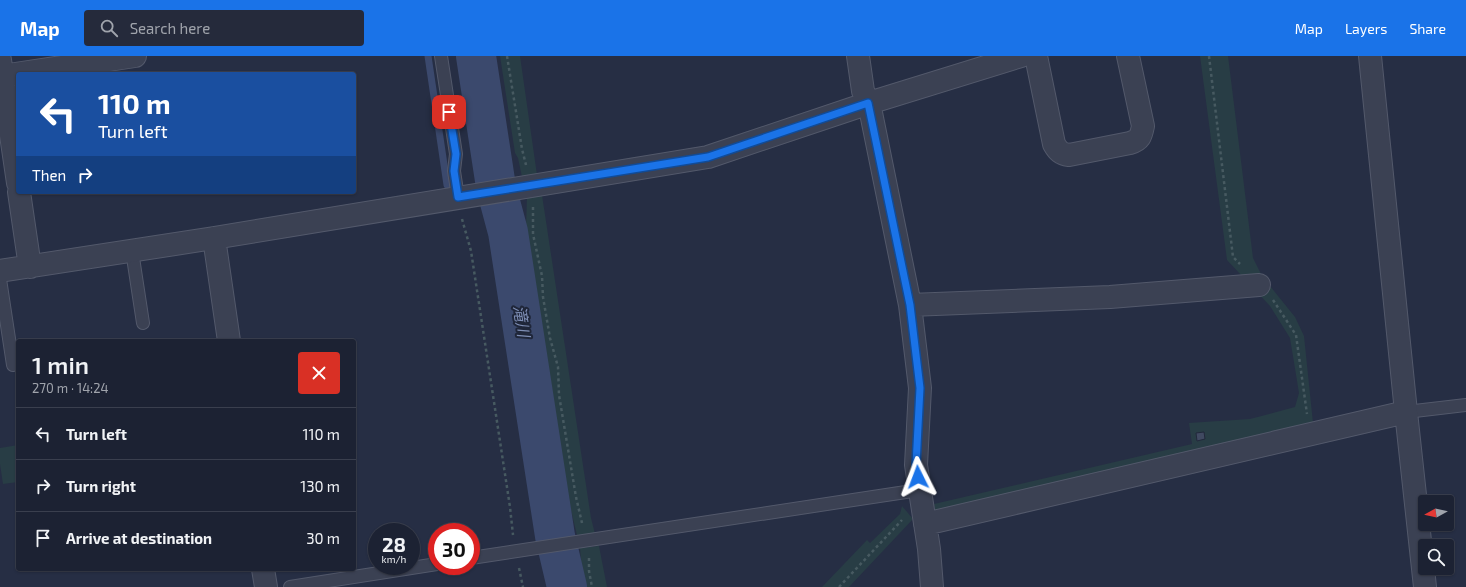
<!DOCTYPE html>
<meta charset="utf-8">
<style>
:root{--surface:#1c2233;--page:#252a3b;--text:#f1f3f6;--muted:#a0a4ac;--line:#3a3f4e;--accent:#1a73e8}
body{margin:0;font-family:"Exo 2","Noto Sans JP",sans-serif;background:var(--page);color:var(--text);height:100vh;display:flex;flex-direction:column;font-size:15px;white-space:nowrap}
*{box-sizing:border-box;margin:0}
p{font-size:13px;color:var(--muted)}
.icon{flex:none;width:22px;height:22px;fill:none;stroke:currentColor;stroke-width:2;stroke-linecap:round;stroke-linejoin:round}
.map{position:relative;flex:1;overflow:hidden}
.sheet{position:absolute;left:16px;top:283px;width:340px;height:232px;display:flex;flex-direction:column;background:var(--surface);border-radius:4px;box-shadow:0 1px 3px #0004,0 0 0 1px var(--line)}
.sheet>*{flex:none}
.top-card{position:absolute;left:16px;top:16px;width:340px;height:122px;border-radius:4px;box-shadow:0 1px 3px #0004,0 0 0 1px var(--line);background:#1a4fa0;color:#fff;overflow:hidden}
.needle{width:26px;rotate:262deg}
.buttons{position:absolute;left:1418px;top:439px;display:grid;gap:8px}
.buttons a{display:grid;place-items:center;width:36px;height:36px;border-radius:4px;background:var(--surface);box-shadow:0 1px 3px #0004,0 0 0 1px var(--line);font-size:20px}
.speed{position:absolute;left:368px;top:467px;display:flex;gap:8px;font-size:20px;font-weight:700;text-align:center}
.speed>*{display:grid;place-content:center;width:52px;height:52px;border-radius:50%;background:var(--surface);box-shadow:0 1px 3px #0004,0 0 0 1px var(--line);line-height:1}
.speed small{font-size:10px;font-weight:400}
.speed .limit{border:6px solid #d22;background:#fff;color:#111}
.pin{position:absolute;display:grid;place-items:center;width:34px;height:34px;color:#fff;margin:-17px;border-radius:8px;box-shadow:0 2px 6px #0006}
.me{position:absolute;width:44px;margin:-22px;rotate:357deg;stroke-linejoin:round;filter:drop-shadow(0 0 3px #0008)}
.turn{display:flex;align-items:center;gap:14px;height:84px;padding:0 16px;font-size:18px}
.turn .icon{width:52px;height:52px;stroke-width:2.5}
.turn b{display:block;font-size:28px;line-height:34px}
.then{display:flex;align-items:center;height:38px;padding:0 16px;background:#0003;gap:8px;font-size:15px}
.round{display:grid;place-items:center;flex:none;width:42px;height:42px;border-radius:4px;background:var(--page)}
.headline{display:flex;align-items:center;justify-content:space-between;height:68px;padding:0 16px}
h1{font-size:24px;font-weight:600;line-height:30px}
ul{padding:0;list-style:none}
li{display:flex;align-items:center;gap:12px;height:52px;padding:0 16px;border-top:1px solid var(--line)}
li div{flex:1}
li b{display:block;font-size:15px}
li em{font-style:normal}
header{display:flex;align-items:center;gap:24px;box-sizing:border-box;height:56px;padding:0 20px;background:var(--accent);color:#fff}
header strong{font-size:19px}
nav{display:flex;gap:22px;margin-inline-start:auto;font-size:14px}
.search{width:280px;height:36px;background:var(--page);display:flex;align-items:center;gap:10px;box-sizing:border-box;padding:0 14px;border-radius:4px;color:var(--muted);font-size:15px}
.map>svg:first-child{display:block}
</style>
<header>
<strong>Map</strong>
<div class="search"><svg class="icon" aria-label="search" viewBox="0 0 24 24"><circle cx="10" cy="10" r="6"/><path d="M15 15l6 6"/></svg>Search here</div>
<nav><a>Map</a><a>Layers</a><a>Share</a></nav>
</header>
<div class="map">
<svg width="1466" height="531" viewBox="0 0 1466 531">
<rect width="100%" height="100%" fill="#262e44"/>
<!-- green -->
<path fill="#283d45" d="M500 0H520L537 119 522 121 518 102 515 97Z
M1200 0H1228L1253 202 1262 220 1295 261 1304 280 1313 367 936 459 934 448 1192 388 1189 367 1250 363 1295 351 1299 337 1290 282 1270 250 1227 204Z
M542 139 591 462 595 478 577 479 569 446 526 171 527 141Z
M18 389V426L3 428 0 408V392Z
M902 450 913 463 849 531H822L867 484 870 487 900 458Z
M599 490 607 531H583L580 492Z"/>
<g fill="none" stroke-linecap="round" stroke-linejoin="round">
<!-- stream -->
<path stroke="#3b496d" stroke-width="7" d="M428 0 447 129"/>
<!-- river -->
<path stroke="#3b496d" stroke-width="40" d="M476 0 496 131 508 176 555 480 567 531"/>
</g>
<!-- building -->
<path fill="#404961" stroke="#21283b" d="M1204 376 1205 383 1197 385 1196 377Z"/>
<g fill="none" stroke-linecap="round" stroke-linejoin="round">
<!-- service casing -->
<g stroke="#53596b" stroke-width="14">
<path id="service" d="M441 0 456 98 454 115 458 141
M132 195 143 267
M0 223 13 309
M1406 356 1466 349
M471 502 919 434
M290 531 437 508"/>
</g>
<!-- minor casing -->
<g stroke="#53596b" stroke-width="24">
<path id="minor" d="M858 0 863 35 869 47 910 249 920 332 916 409 929 493 932 531
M1036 0 1054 88C1058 95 1061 98 1069 99L1130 87C1140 84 1141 80 1143 70L1128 0
M1370 0 1406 356 1425 531
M0 4 18 127
M2 20 135 0
M19 136 30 211
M214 182 229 285
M0 215 214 182 708 101 869 47 1021 0
M910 249 1110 241 1259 229
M925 468 1406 356
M263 513 266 531"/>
</g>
<!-- path -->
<path stroke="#475a61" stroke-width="2.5" stroke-dasharray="3 3" stroke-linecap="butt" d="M507 0 522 93 526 109
M1209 0 1233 201 1240 208
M533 151V178L542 220 543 241 550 282 558 311 559 339 576 441 582 467
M462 163 471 195 510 451 513 479
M1273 244 1296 279 1307 358
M589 502V515L592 531
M519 512 523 531
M839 531 902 464"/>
<!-- service -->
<use href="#service" stroke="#3b4153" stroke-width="12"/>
<!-- minor -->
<use href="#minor" stroke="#3b4153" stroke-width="22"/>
</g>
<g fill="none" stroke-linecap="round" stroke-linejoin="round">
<!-- route casing -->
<g stroke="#114b97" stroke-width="10">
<path id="route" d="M449 56 456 98 454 115 458 141 708 101 868 47 910 249 920 332 916 409 918 421"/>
</g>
<!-- route -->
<use href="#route" stroke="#1a73e8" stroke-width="7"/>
</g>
<g text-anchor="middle" stroke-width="4" stroke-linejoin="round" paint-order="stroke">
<!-- water labels -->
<g font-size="16" font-style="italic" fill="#7e8eb5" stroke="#1f2639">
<text transform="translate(522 265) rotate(81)" y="6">滝川</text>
</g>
</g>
</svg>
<div class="buttons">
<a><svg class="needle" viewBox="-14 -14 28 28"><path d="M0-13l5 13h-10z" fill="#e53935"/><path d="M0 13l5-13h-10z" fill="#a0a4ac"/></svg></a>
<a><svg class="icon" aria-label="search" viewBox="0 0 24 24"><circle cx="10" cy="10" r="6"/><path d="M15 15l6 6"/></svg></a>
</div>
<div class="speed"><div>28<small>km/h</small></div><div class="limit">30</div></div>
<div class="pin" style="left:449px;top:56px;background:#d93025"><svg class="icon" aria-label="arrive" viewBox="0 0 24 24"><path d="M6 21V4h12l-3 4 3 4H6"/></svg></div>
<svg class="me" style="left:918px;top:421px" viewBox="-20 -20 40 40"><path d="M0-17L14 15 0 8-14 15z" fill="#1a73e8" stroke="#fff" stroke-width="4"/></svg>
<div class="top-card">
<div class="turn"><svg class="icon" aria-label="left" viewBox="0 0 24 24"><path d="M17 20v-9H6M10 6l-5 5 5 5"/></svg><div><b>110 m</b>Turn left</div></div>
<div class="then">Then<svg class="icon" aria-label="right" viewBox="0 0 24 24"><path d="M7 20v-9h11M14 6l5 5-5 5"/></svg></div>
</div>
<section class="sheet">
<div class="headline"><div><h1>1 min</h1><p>270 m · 14:24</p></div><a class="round" style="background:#d93025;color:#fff"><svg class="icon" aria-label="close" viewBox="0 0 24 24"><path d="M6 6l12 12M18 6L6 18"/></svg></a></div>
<ul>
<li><svg class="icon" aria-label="left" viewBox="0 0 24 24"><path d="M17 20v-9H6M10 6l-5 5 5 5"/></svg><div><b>Turn left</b></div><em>110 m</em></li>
<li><svg class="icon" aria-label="right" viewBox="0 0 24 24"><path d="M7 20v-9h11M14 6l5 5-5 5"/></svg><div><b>Turn right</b></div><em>130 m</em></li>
<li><svg class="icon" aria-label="arrive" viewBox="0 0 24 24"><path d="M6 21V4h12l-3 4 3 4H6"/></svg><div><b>Arrive at destination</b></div><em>30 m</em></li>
</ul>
</section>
</div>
